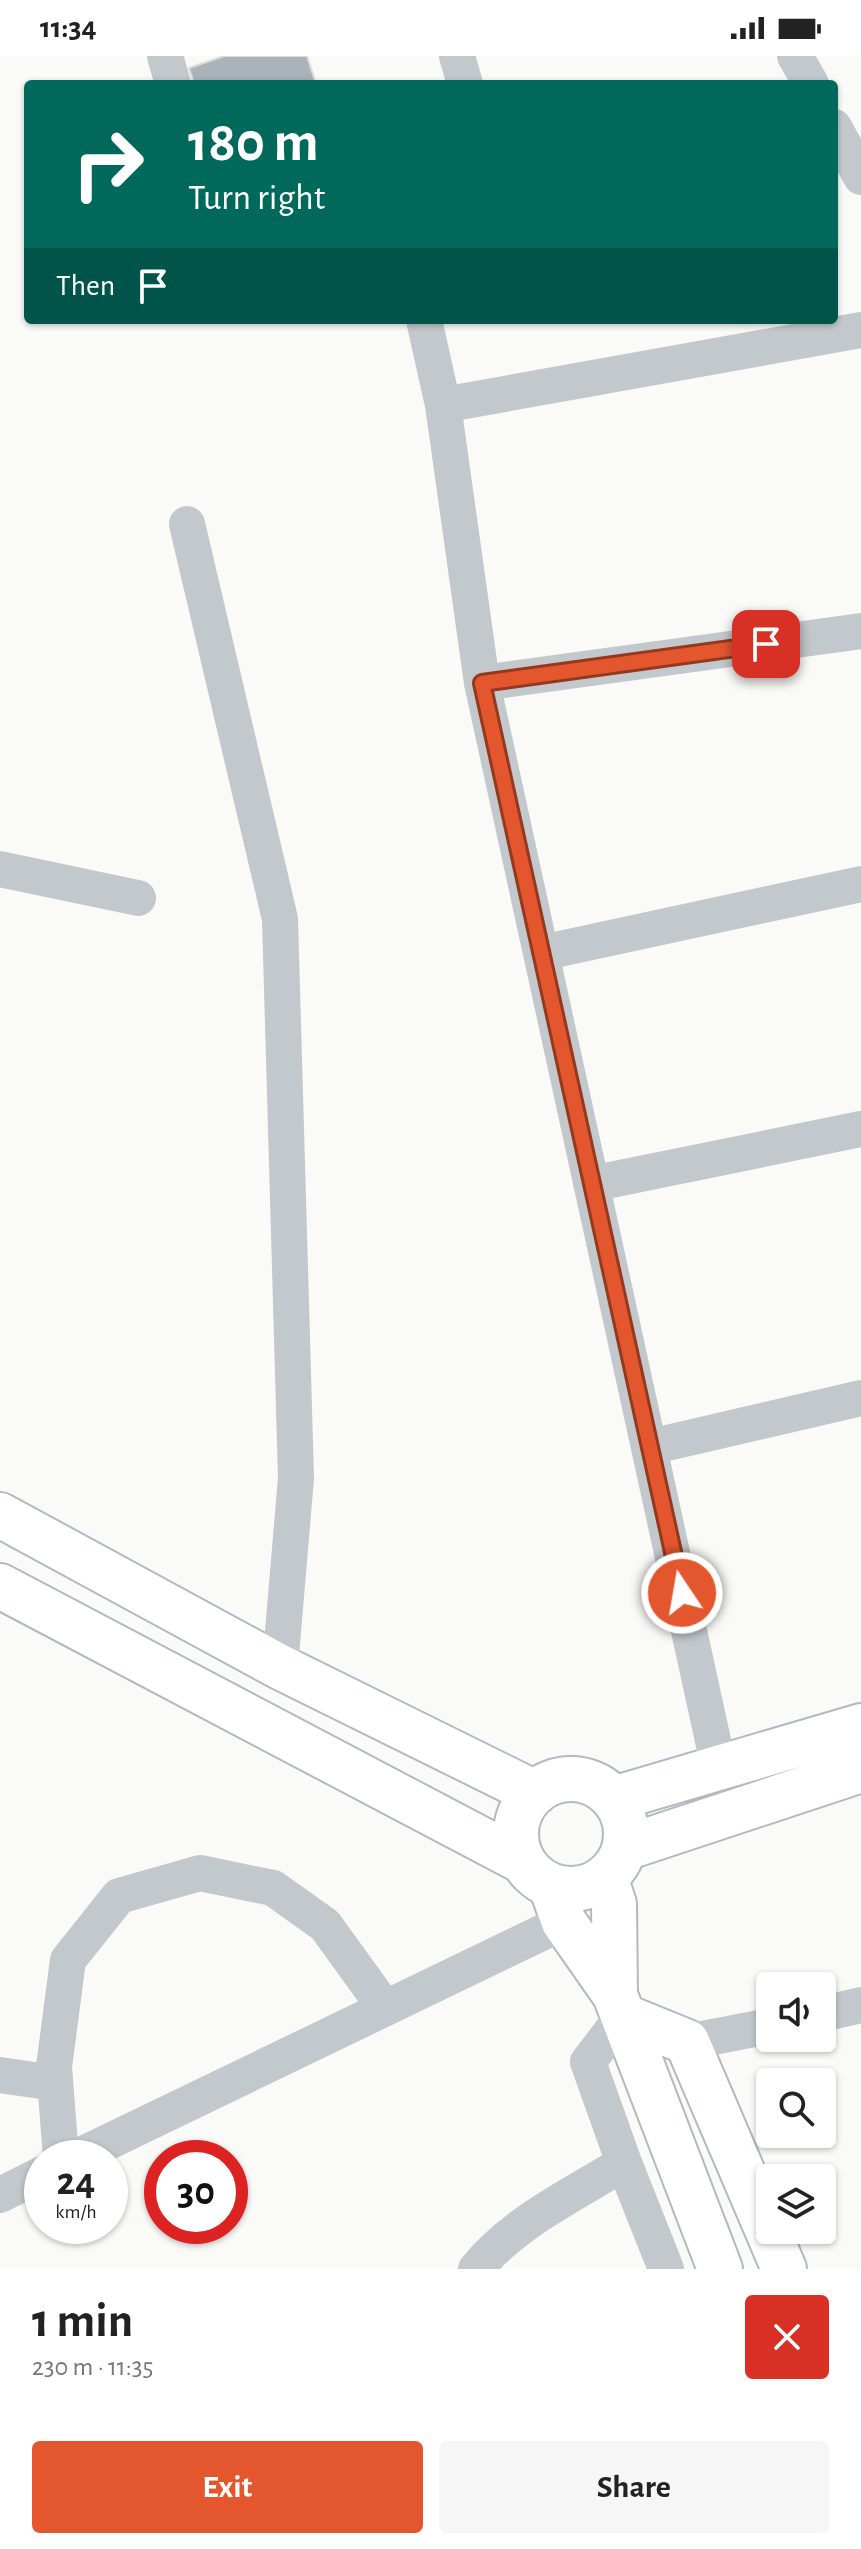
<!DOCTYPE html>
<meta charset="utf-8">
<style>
:root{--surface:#fff;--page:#f6f6f6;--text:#222;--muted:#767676;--accent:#e4572e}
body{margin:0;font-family:"Alegreya Sans",sans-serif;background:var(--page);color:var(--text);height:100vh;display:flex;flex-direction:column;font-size:30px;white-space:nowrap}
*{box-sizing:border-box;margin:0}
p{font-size:26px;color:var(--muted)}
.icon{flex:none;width:44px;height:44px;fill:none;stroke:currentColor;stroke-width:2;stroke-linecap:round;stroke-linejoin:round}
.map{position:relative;height:2213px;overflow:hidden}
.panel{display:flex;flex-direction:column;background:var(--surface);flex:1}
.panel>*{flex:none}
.top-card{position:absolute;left:24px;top:24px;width:814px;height:244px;border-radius:8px;box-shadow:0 2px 6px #0004;background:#00695c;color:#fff;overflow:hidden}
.tools{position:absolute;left:756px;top:1916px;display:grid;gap:16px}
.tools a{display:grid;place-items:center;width:80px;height:80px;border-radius:8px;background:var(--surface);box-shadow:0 2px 6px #0004;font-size:40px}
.speed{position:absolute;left:24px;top:2084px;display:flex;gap:16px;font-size:40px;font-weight:700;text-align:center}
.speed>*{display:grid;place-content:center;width:104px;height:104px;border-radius:50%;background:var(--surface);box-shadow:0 2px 6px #0004;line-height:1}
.speed small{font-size:20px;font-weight:400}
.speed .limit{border:12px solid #d22;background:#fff;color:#111}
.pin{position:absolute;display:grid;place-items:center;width:68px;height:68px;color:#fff;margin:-34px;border-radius:16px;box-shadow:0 4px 12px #0006}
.me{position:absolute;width:88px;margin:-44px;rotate:348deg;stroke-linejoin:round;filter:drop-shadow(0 0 6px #0008)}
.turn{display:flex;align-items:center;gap:28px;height:168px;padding:0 32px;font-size:36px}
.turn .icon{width:104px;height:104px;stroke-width:2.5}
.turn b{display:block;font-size:56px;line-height:68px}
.then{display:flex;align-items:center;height:76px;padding:0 32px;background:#0003;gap:16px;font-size:30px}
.round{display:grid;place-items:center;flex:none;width:84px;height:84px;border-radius:8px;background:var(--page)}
.headline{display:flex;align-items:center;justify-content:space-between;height:136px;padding:0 32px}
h1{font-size:48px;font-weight:700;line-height:60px}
.action{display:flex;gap:16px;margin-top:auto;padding:16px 32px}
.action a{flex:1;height:92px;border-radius:8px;background:var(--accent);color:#fff;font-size:32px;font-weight:700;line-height:92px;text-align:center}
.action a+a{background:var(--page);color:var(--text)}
.status{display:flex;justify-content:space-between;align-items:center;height:56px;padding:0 40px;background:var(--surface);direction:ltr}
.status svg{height:22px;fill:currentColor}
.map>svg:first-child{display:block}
</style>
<div class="status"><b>11:34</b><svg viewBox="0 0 49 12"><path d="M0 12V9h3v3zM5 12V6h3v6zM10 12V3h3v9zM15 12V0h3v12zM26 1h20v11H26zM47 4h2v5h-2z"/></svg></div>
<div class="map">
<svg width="861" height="2213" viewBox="0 0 861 2213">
<rect width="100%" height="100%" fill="#fafaf8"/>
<!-- building -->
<path fill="#aab3b9" stroke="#dcdcda" stroke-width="2" d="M224 0H307L316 28H194L189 12Z"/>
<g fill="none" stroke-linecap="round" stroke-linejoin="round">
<!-- secondary casing -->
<g stroke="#b3babf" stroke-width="48">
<path id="secondary" d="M0 1459 280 1611 535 1737
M0 1530 522 1805
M516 1778a55 55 0 1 1 110 0a55 55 0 1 1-110 0Z
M613 1743 861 1670
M625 1792 861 1714
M605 1821 614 1848 615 1939
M551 1830 564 1866 615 1939 720 2213
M623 1960 687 1986 784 2213"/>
</g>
<!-- street -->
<path stroke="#c3c8cc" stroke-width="36" d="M165 0 173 28
M457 0 465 28
M795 0 811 28
M834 71 861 121
M424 264 443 349 482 627 719 1712
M443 349 861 274
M187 468 280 863 296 1422 280 1611
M482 627 861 575
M0 813 138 842
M541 897 861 828
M591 1128 861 1073
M650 1391 861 1342
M822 1958 861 1949
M623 1960 588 2006 624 2107 666 2213
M687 1986 770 1970
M0 2019 55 2027
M61 2102 54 2011 68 1904 119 1840 200 1817 273 1832 325 1869 385 1952
M75 2102 564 1866
M0 2139 42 2118
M476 2213C514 2166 573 2139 624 2107"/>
<!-- secondary -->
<use href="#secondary" stroke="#fff" stroke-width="44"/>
</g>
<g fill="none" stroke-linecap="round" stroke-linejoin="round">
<!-- route casing -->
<g stroke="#94391e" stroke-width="20">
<path id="route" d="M682 1537 482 627 766 588"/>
</g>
<!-- route -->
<use href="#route" stroke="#e4572e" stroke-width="14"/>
</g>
</svg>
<div class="tools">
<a><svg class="icon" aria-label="sound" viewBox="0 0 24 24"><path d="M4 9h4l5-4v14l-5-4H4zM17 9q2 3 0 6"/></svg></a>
<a><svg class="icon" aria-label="search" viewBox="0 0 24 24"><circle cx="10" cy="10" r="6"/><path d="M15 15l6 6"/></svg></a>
<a><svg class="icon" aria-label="layers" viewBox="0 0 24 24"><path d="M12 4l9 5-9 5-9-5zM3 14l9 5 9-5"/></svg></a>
</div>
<div class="speed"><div>24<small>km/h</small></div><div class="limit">30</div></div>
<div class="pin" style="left:766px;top:588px;background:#d93025"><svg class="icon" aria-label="arrive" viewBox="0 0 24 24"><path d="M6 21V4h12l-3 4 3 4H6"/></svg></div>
<svg class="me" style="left:682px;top:1537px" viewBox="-20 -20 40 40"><circle r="17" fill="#e4572e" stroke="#fff" stroke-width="3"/><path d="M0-11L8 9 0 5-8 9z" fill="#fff"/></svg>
<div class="top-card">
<div class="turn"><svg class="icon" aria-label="right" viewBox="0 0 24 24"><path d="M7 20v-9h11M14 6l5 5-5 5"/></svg><div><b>180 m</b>Turn right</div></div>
<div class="then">Then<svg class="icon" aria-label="arrive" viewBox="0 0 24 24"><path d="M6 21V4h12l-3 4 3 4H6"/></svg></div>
</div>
</div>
<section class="panel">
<div class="headline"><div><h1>1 min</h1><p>230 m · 11:35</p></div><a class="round" style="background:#d93025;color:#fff"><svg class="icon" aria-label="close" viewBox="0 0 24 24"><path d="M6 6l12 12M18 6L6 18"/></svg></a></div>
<div class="action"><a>Exit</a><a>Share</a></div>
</section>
